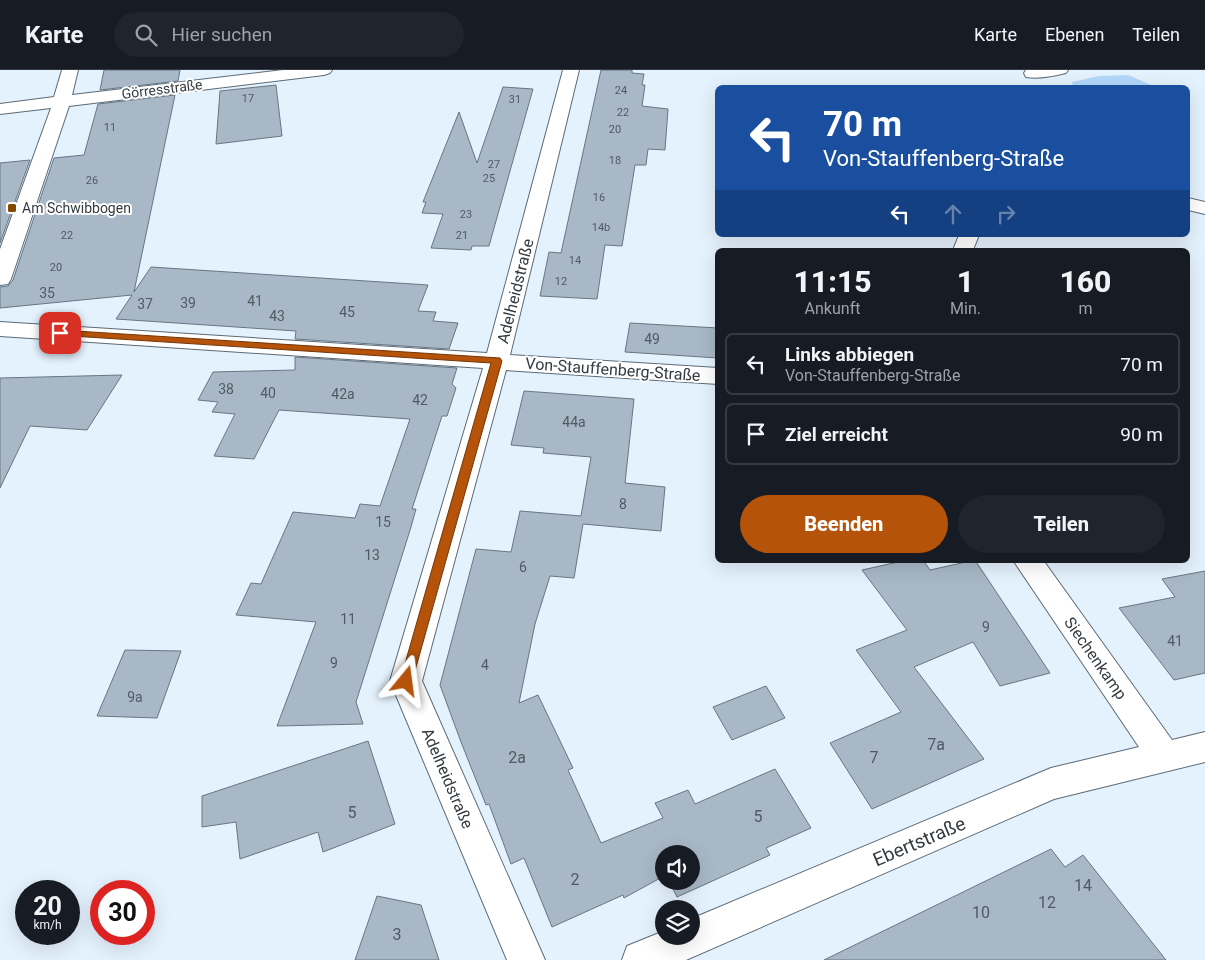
<!DOCTYPE html>
<html lang="de">
<meta charset="utf-8">
<style>
:root{--surface:#171b24;--page:#20242c;--text:#f1f3f6;--muted:#9ea1a6;--line:#363941;--accent:#b45309}
body{margin:0;font-family:Roboto,sans-serif;background:var(--page);color:var(--text);height:100vh;display:flex;flex-direction:column;font-size:19px;white-space:nowrap}
*{box-sizing:border-box;margin:0}
p{font-size:16px;color:var(--muted)}
.icon{flex:none;width:28px;height:28px;fill:none;stroke:currentColor;stroke-width:2;stroke-linecap:round;stroke-linejoin:round}
.map{position:relative;flex:1;overflow:hidden}
.details{position:absolute;left:715px;top:178px;width:475px;height:315px;display:flex;flex-direction:column;background:var(--surface);border-radius:8px;box-shadow:0 5px 20px #0002}
.details>*{flex:none}
.hud{position:absolute;left:715px;top:15px;width:475px;height:152px;border-radius:8px;box-shadow:0 5px 20px #0002;background:#1a4fa0;color:#fff;overflow:hidden}
.fabs{position:absolute;left:655px;top:775px;display:grid;gap:10px}
.fabs a{display:grid;place-items:center;width:45px;height:45px;border-radius:50%;background:var(--surface);box-shadow:0 5px 20px #0002;font-size:25px}
.speed{position:absolute;left:15px;top:810px;display:flex;gap:10px;font-size:25px;font-weight:700;text-align:center}
.speed>*{display:grid;place-content:center;width:65px;height:65px;border-radius:50%;background:var(--surface);box-shadow:0 5px 20px #0002;line-height:1}
.speed small{font-size:12px;font-weight:400}
.speed .limit{border:8px solid #d22;background:#fff;color:#111}
.pin{position:absolute;display:grid;place-items:center;width:42px;height:42px;color:#fff;margin:-21px;border-radius:10px;box-shadow:0 2px 8px #0006}
.me{position:absolute;width:55px;margin:-28px;rotate:16deg;stroke-linejoin:round;filter:drop-shadow(0 0 4px #0008)}
.turn{display:flex;align-items:center;gap:18px;height:105px;padding:0 25px;font-size:22px}
.turn .icon{width:65px;height:65px;stroke-width:2.5}
.turn b{display:block;font-size:35px;line-height:42px}
.lanes{display:flex;align-items:center;height:48px;padding:0 25px;background:#0003;justify-content:center;gap:25px;direction:ltr}
.lanes .off{opacity:.35}
.eta{display:flex;justify-content:space-evenly;align-items:center;height:85px;text-align:center}
.eta b{font-size:30px;font-weight:800;line-height:35px}
.primary-button{display:flex;gap:10px;margin-top:auto;padding:10px 25px}
.primary-button a{flex:1;height:58px;border-radius:30px;background:var(--accent);color:#fff;font-size:20px;font-weight:800;line-height:58px;text-align:center}
.primary-button a+a{background:var(--page);color:var(--text)}
ul{padding:0;list-style:none}
li{display:flex;align-items:center;gap:15px;height:62px;margin:0 10px 8px;padding:0 15px;border:2px solid var(--line);border-radius:8px}
li div{flex:1}
li b{display:block;font-size:19px}
li em{font-style:normal}
header{display:flex;align-items:center;gap:30px;box-sizing:border-box;height:70px;padding:0 25px;background:var(--surface);border-bottom:1px solid var(--line)}
header strong{font-size:24px}
nav{display:flex;gap:28px;margin-inline-start:auto;font-size:18px}
.search{width:350px;height:45px;background:var(--page);display:flex;align-items:center;gap:12px;box-sizing:border-box;padding:0 18px;border-radius:28px;color:var(--muted);font-size:19px}
.map>svg:first-child{display:block}
</style>
<header>
<strong>Karte</strong>
<div class="search"><svg class="icon" aria-label="search" viewBox="0 0 24 24"><circle cx="10" cy="10" r="6"/><path d="M15 15l6 6"/></svg>Hier suchen</div>
<nav><a>Karte</a><a>Ebenen</a><a>Teilen</a></nav>
</header>
<div class="map">
<svg width="1205" height="890" viewBox="0 0 1205 890">
<rect width="100%" height="100%" fill="#e4f2fd"/>
<!-- green -->
<path fill="#b2d9fa" d="M1128 5 1156 17H1073L1072 12 1099 6Z"/>
<!-- building -->
<path fill="#a8b8c6" stroke="#667682" d="M104 0H180L178 11 100 20Z
M601 0H632V3L644 4 642 15H645L642 36 668 39 665 80 648 79 646 95H635L622 176 605 175 597 229 540 226 549 182 561 183Z
M276 15 282 66 216 74 220 21Z
M503 17 533 19 489 176H472L471 180 431 178 443 144 422 143 426 132H423L459 42 477 93Z
M175 25 134 222 151 197 428 215 418 241 436 242 433 251 458 253 449 279 295 269 296 261 116 249 132 225 0 238V217L8 216 13 210 54 88 84 85 98 34Z
M30 90 0 173V93Z
M630 253 718 258V288L625 282Z
M295 287 457 298 452 314 456 318 447 346H442L412 439H416L411 457 356 632 363 654 277 656 316 552 236 545 251 513 261 514 293 442 355 448 360 434 380 436 410 349 279 340 254 389 214 386 235 344 212 342 218 332 198 330 213 302 295 300Z
M122 305 87 360 30 356 0 418V308Z
M524 321 634 329 625 413 665 417 661 461 583 454 574 508 550 506 535 554 519 633 538 625 573 698 568 700 601 773 663 748 655 733 688 720 695 734 775 699 811 758 766 778 770 785 677 827 669 811H691V784H664V806L624 828 623 825 552 857 524 788 511 794 489 734 486 735 461 672 440 615 476 479 511 482 520 441 581 446 591 387 543 383 544 378 511 375Z
M907 490H923L930 500 975 490 1050 603 1000 616 973 572 914 597 984 689 872 739 830 673 901 642 856 580 907 560 862 500Z
M1205 501V603L1174 610 1119 538 1175 527 1162 509Z
M125 580 181 581 157 648 97 646Z
M766 616 785 648 732 670 713 637Z
M368 671 395 754 323 782 318 762 240 789 236 752 202 757V726Z
M1051 779 1065 797 1083 785 1166 890H824Z
M377 826 421 835 439 890H355Z"/>
<g fill="none" stroke-linecap="round" stroke-linejoin="round">
<!-- minor casing -->
<g stroke="#5b6a76" stroke-width="2">
<path id="minor" d="M62 0H78L72 25 283 0H332L330 3 324 5 69 36 11 209 8 214 0 215V179L51 38 0 44V34L54 27Z
M563 0H579L510 285 718 298V314L506 300 422 611 545 890H507L390 611 483 298 0 266V252L487 283Z
M1026 0H1068L1066 3C1054 6 1038 9 1026 7L1024 3Z
M1188 128 1205 132V144L1188 140Z
M959 165H979L973 180H953Z
M1013 490H1043L1172 670 1205 662V692L1054 729 686 890H622L627 876 664 861V866H691V849L1039 703 1051 698 1139 677Z"/>
</g>
<!-- minor -->
<use href="#minor" fill="#fff" fill-rule="evenodd"/>
</g>
<!-- route -->
<path fill="#b45309" stroke="#753606" d="M60 260 500 288 502 291 411 615 406 616 402 615 400 611 491 293 56 265 55 263Z"/>
<!-- markers -->
<rect fill="#844b00" stroke="#fff" stroke-width="2" x="7" y="133" width="10" height="10" rx="2.5"/>
<g text-anchor="middle" stroke-width="4" stroke-linejoin="round" paint-order="stroke">
<!-- far-number labels -->
<g font-size="11" fill="#515a62">
<text x="621" y="24">24</text>
<text x="248" y="32">17</text>
<text x="515" y="33">31</text>
<text x="623" y="46">22</text>
<text x="110" y="61">11</text>
<text x="615" y="63">20</text>
<text x="615" y="94">18</text>
<text x="494" y="98">27</text>
<text x="489" y="112">25</text>
<text x="92" y="114">26</text>
<text x="599" y="131">16</text>
<text x="466" y="148">23</text>
<text x="601" y="161">14b</text>
<text x="67" y="169">22</text>
<text x="462" y="169">21</text>
<text x="575" y="194">14</text>
<text x="56" y="201">20</text>
<text x="561" y="215">12</text>
</g>
<!-- far-street labels -->
<g font-size="14" fill="#343b40" stroke="#fff">
<text transform="translate(162 19) rotate(-7)" y="5">Görresstraße</text>
</g>
<!-- far-poi labels -->
<g font-size="14" fill="#343b40" stroke="#fff" text-anchor="start">
<text x="22" y="143">Am Schwibbogen</text>
</g>
<!-- number labels -->
<g font-size="14" fill="#515a62">
<text x="47" y="228">35</text>
<text x="255" y="236">41</text>
<text x="188" y="238">39</text>
<text x="145" y="239">37</text>
<text x="347" y="247">45</text>
<text x="277" y="251">43</text>
<text x="652" y="274">49</text>
<text x="226" y="324">38</text>
<text x="268" y="328">40</text>
<text x="343" y="329">42a</text>
<text x="420" y="335">42</text>
<text x="574" y="357">44a</text>
<text x="623" y="439">8</text>
<text x="383" y="457">15</text>
<text x="372" y="490">13</text>
<text x="523" y="502">6</text>
<text x="348" y="554">11</text>
<text x="986" y="562">9</text>
<text x="1175" y="576">41</text>
<text x="334" y="598">9</text>
<text x="485" y="600">4</text>
<text x="135" y="632">9a</text>
</g>
<!-- street labels -->
<g font-size="16" fill="#343b40" stroke="#fff">
<text transform="translate(515 221) rotate(-76)" y="6">Adelheidstraße</text>
<text transform="translate(613 299) rotate(4)" y="6">Von-Stauffenberg-Straße</text>
<text transform="translate(1096 588) rotate(55)" y="6">Siechenkamp</text>
<text transform="translate(448 708) rotate(67)" y="6">Adelheidstraße</text>
</g>
<!-- near-number labels -->
<g font-size="16" fill="#515a62">
<text x="936" y="680">7a</text>
<text x="517" y="693">2a</text>
<text x="874" y="693">7</text>
<text x="352" y="748">5</text>
<text x="758" y="752">5</text>
<text x="575" y="815">2</text>
<text x="1083" y="821">14</text>
<text x="1047" y="838">12</text>
<text x="981" y="848">10</text>
<text x="397" y="870">3</text>
</g>
<!-- near-street labels -->
<g font-size="19" fill="#343b40" stroke="#fff">
<text transform="translate(919 771) rotate(-23)" y="7">Ebertstraße</text>
</g>
</g>
</svg>
<div class="fabs">
<a><svg class="icon" aria-label="sound" viewBox="0 0 24 24"><path d="M4 9h4l5-4v14l-5-4H4zM17 9q2 3 0 6"/></svg></a>
<a><svg class="icon" aria-label="layers" viewBox="0 0 24 24"><path d="M12 4l9 5-9 5-9-5zM3 14l9 5 9-5"/></svg></a>
</div>
<div class="speed"><div>20<small>km/h</small></div><div class="limit">30</div></div>
<div class="pin" style="left:60px;top:263px;background:#d93025"><svg class="icon" aria-label="arrive" viewBox="0 0 24 24"><path d="M6 21V4h12l-3 4 3 4H6"/></svg></div>
<svg class="me" style="left:406px;top:611px" viewBox="-20 -20 40 40"><path d="M0-17L14 15 0 8-14 15z" fill="#b45309" stroke="#fff" stroke-width="4"/></svg>
<div class="hud">
<div class="turn"><svg class="icon" aria-label="left" viewBox="0 0 24 24"><path d="M17 20v-9H6M10 6l-5 5 5 5"/></svg><div><b>70 m</b>Von-Stauffenberg-Straße</div></div>
<div class="lanes"><svg class="icon" aria-label="left" viewBox="0 0 24 24"><path d="M17 20v-9H6M10 6l-5 5 5 5"/></svg><svg class="icon off" aria-label="ahead" viewBox="0 0 24 24"><path d="M12 20V5M6 11l6-6 6 6"/></svg><svg class="icon off" aria-label="right" viewBox="0 0 24 24"><path d="M7 20v-9h11M14 6l5 5-5 5"/></svg></div>
</div>
<section class="details">
<div class="eta">
<div><b>11:15</b><p>Ankunft</p></div>
<div><b>1</b><p>Min.</p></div>
<div><b>160</b><p>m</p></div>
</div>
<ul>
<li><svg class="icon" aria-label="left" viewBox="0 0 24 24"><path d="M17 20v-9H6M10 6l-5 5 5 5"/></svg><div><b>Links abbiegen</b><p>Von-Stauffenberg-Straße</p></div><em>70 m</em></li>
<li><svg class="icon" aria-label="arrive" viewBox="0 0 24 24"><path d="M6 21V4h12l-3 4 3 4H6"/></svg><div><b>Ziel erreicht</b></div><em>90 m</em></li>
</ul>
<div class="primary-button"><a>Beenden</a><a>Teilen</a></div>
</section>
</div>
